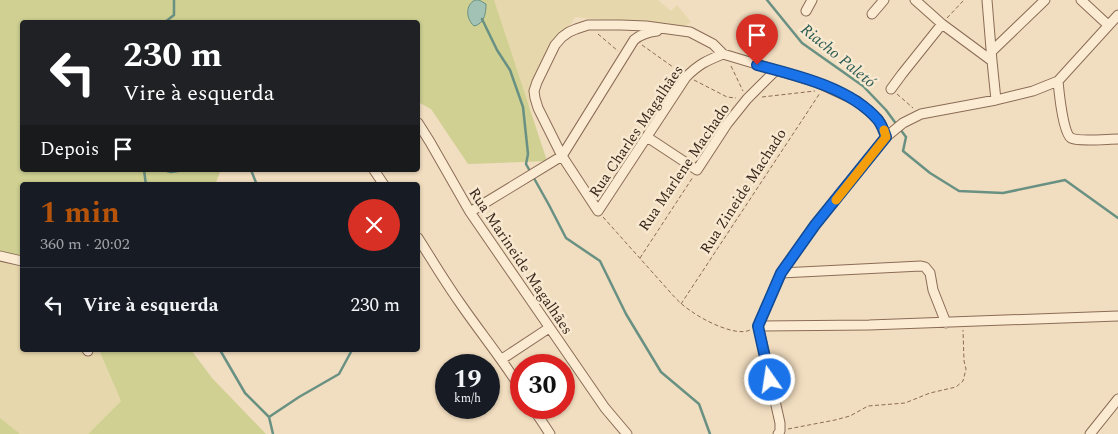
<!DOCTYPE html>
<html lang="pt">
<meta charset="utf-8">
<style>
:root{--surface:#171b24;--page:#20242c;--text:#f1f3f6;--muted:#9ea1a6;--line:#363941;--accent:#b45309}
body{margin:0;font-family:Spectral,serif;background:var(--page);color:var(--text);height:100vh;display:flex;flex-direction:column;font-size:19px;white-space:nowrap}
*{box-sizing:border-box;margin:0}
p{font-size:16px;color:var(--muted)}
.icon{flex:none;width:28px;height:28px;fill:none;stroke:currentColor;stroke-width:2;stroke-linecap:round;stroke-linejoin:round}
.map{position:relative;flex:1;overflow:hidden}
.panel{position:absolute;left:20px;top:182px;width:400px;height:170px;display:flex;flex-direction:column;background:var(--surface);border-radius:5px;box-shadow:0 1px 4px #0004}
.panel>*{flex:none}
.banner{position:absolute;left:20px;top:20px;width:400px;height:152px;border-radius:5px;box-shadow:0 1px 4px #0004;background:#202124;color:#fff;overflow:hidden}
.speed{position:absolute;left:435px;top:354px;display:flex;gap:10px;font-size:25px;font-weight:700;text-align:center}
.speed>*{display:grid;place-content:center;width:65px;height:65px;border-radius:50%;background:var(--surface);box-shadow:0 1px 4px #0004;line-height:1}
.speed small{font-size:12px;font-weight:400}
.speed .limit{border:8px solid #d22;background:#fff;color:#111}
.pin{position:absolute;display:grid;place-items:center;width:42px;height:42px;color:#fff;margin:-51px -21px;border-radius:50% 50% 50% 0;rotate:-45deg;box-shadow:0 0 5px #0007}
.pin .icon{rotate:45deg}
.me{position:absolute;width:55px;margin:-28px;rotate:347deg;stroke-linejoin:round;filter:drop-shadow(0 0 4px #0008)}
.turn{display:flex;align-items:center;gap:18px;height:105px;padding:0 20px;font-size:22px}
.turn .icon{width:65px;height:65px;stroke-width:2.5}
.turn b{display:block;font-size:35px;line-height:42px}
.then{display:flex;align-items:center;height:48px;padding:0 20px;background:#0003;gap:10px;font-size:19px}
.round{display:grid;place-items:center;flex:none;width:52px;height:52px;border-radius:26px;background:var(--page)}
.overview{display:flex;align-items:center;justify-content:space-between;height:85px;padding:0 20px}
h1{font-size:30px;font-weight:700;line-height:38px;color:var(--accent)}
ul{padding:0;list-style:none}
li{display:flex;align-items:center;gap:15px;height:75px;padding:0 20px;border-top:1px solid var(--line)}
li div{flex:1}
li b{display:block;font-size:19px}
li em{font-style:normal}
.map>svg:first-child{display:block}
</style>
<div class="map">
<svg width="1118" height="434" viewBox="0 0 1118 434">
<rect width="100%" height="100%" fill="#f1ddbf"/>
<!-- farmland -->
<path fill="#e7d7ac" d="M491 0H658L671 11 677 5 691 22 682 28 575 17 532 84 529 98 531 109 505 52Z
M0 253 22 255V350H99L121 401 88 434H0Z"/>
<!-- green -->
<path fill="#cfd092" d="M0 0H494L547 161 468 164 431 109 418 102V22H22V170H233L220 172 215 185H22V255L0 253Z
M99 350H191L212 378 266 434H88L121 401Z
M0 418 20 434H0Z"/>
<!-- water -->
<path fill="#a2c2b6" stroke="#699183" d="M475 0H479L486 4C486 14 484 24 474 26 466 19 465 5 475 0Z"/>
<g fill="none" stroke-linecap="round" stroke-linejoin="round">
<!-- stream -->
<path stroke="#699183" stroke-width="2.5" d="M767 0 802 43 863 86 886 110 897 125
M482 19 497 50 510 70 523 107 528 154 526 164 549 205 566 238 600 261 626 314 661 372 699 404 710 434
M165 22 174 15V0
M900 129 906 137 903 151 930 173 959 191 1003 193 1065 180 1118 218
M144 170 146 185
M163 170 171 172 184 170
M251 170 257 185
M220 350 245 393 269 417 273 434
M269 417 299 397 339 374 352 350"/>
<!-- minor casing -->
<g stroke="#8b6c56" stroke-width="11">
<path id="minor" d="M915 0 942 24 992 61
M987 0 992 61 996 100
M1081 0 1108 25
M806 11 812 0
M872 14 884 0
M991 52 1045 0
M723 54C706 61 699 64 686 77L598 211 562 156 538 108 535 98 534 91 537 82 555 45 562 37 569 32 576 29 588 25H621L646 26 690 32 713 44 723 54 816 82 857 101 878 119 881 124 886 137
M1058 81C1059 92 1063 133 1071 138 1078 142 1108 139 1118 139
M891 89 902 74 942 24
M418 123 430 142 470 212 605 408 627 434
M647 137 697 170 727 124 747 99 776 70
M374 170 384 185
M470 212 562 156 634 40C641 34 648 32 657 31
M418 238C432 260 445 282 460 303 480 332 502 359 521 389
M0 256 22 261
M781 273 921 266 925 267 930 273 933 290 946 323
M758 326 869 325 1118 316
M87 350 88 351
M502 359 549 328
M533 408 550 434
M778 434 780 431V423L758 326 781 273 815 225 886 137 903 123 921 114 996 100 1033 91 1058 81 1118 15
M1090 434 1118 399"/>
</g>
<!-- path -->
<path stroke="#8b6c56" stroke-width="1" stroke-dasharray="4 2.5" stroke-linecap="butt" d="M947 18 964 0
M598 34 618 51
M642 45 680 72
M731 66 743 91
M694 80 727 97 736 98
M897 94 913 108
M762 97 815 91
M603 217 670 292C676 299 683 306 691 311 703 320 736 337 750 330
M640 258 693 177
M681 304 820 93
M788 429 835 420 850 416 868 406 905 403 930 393 956 387 963 381 966 369 964 361 963 330"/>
<!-- minor -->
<use href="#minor" stroke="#fbebd3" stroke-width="9"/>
</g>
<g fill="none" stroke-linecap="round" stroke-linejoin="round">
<!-- route casing -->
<g stroke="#114b97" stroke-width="12">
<path id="route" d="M757 65C796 75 851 88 878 120 882 125 884 131 886 137L815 225 781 273 758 326 770 380"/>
</g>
<!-- route -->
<use href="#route" stroke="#1a73e8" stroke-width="9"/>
<!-- slow -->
<path stroke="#f59e0b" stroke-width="9" d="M836 200 886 137 884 130"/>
</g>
<g text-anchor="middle" stroke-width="5" stroke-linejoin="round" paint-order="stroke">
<!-- street labels -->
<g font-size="15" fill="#39271c" stroke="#f8e8cf">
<text transform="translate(636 131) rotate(-56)" y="5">Rua Charles Magalhães</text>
<text transform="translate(684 167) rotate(-56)" y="5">Rua Marlene Machado</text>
<text transform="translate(743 191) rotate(-57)" y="5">Rua Zineide Machado</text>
<text transform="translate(521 261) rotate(56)" y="5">Rua Marineide Magalhães</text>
</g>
<!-- water labels -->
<g font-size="16" font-style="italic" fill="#2a5a52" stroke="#f8e8cf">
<text transform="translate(839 55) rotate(39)" y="6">Riacho Paletó</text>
</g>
</g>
</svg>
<div class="speed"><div>19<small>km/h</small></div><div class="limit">30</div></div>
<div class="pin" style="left:757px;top:65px;background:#d93025"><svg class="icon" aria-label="arrive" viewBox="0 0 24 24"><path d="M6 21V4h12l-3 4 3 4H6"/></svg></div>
<svg class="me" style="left:770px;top:380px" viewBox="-20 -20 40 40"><circle r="17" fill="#1a73e8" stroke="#fff" stroke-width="3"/><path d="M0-11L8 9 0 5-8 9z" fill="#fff"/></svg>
<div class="banner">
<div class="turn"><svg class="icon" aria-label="left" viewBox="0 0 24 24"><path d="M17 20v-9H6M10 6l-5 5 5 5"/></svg><div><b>230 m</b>Vire à esquerda</div></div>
<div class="then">Depois<svg class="icon" aria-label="arrive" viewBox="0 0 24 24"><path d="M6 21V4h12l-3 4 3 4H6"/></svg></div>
</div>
<section class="panel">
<div class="overview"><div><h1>1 min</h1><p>360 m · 20:02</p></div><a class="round" style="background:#d93025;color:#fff"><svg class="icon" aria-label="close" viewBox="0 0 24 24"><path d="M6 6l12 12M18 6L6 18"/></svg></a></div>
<ul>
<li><svg class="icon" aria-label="left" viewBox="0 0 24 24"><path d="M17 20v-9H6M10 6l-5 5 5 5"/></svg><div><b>Vire à esquerda</b></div><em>230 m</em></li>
</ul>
</section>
</div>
